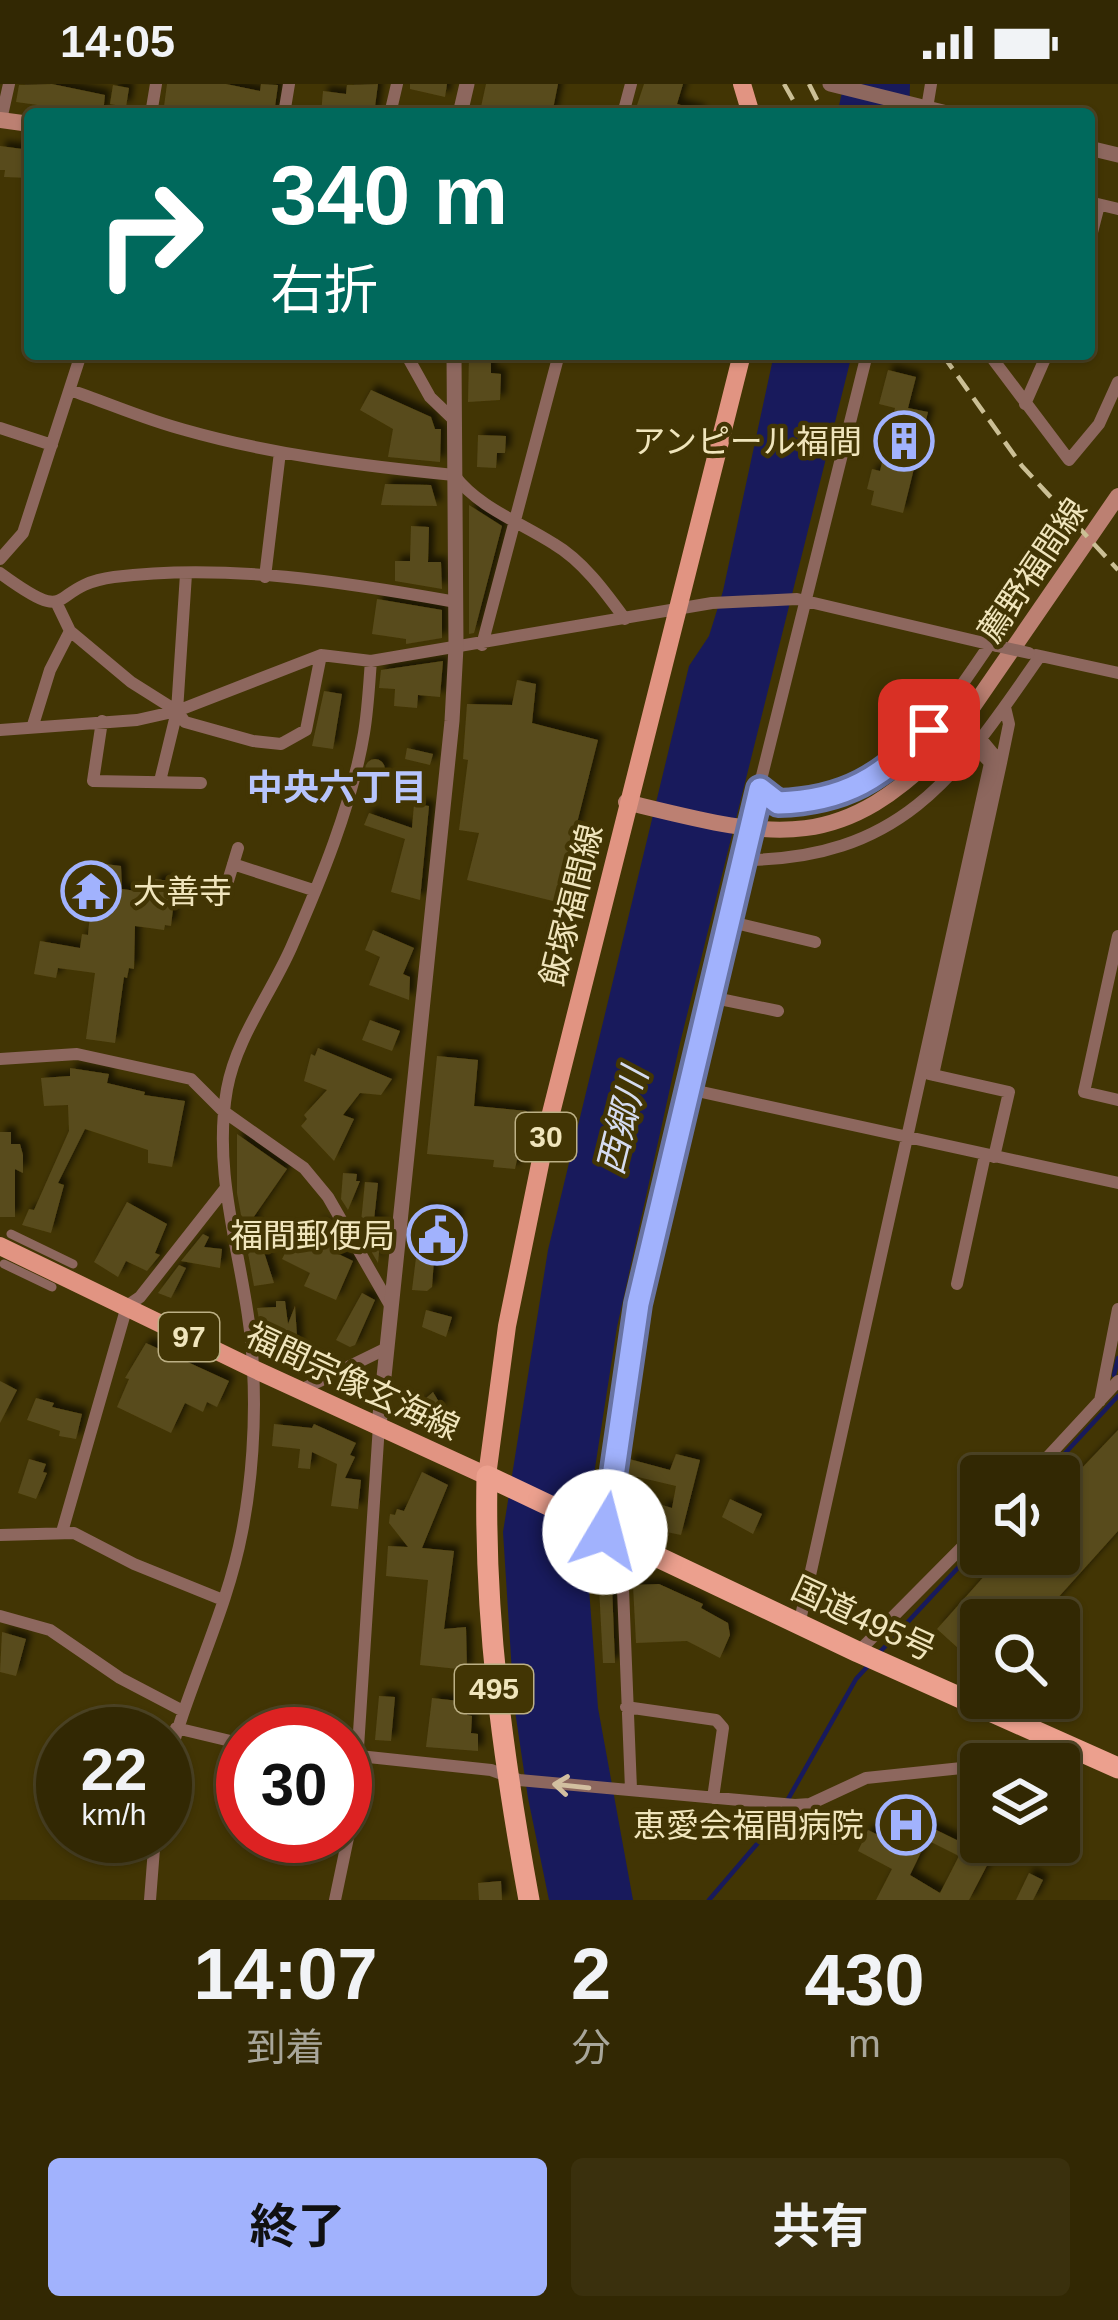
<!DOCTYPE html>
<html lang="ja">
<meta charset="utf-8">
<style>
:root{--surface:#322803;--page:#3a300d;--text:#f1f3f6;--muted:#a8a69a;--line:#4d4425;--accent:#a1b2fd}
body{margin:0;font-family:Helvetica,"Noto Sans JP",sans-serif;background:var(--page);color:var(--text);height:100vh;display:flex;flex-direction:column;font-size:45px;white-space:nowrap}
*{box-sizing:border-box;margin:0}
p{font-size:39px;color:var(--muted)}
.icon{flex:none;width:66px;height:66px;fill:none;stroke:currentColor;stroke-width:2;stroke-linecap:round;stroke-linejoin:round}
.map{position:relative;height:1816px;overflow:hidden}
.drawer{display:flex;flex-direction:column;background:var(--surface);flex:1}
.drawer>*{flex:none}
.banner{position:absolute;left:24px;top:24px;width:1071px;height:252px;border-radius:12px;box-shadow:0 3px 9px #0004,0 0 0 3px var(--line);background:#00695c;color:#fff;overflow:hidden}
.buttons{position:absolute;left:960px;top:1371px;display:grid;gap:24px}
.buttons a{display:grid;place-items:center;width:120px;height:120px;border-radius:12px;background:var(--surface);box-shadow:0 3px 9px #0004,0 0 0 3px var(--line);font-size:60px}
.speed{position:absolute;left:36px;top:1623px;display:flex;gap:24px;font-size:60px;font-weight:700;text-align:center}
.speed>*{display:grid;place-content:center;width:156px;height:156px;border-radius:50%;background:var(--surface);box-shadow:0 3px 9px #0004,0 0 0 3px var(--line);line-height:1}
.speed small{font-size:30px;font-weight:400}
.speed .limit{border:18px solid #d22;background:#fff;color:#111}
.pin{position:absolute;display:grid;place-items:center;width:102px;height:102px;color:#fff;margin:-51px;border-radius:24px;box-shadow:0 6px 18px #0006}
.me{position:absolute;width:132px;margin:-66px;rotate:8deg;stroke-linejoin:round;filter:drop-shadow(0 0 9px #0008)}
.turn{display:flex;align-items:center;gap:42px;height:252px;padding:0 48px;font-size:54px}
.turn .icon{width:156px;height:156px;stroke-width:2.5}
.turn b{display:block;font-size:84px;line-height:102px}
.eta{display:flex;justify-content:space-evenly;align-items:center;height:204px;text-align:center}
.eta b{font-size:72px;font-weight:700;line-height:84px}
.action{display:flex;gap:24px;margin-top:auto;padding:24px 48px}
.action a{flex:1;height:138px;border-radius:12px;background:var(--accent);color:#111;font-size:48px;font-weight:700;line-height:138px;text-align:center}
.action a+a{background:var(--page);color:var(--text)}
.status{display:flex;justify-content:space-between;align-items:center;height:84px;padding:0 60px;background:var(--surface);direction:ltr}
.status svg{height:33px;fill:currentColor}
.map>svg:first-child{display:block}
</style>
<div class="status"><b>14:05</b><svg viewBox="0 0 49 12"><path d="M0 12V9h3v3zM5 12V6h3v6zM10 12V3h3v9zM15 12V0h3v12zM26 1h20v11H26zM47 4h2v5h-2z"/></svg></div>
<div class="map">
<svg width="1118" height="1816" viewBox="0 0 1118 1816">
<defs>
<filter id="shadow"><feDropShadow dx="5.5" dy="-5.5" stdDeviation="3" flood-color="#0009"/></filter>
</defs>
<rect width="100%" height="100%" fill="#423504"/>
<!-- water -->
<path fill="#181a5c" d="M844 0H910L909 30H837Z
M774 270H852L680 959 617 1243 592 1403 586 1465 598 1624 633 1816H549L528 1714 514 1620 503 1448 548 1166 689 582 709 552 723 507Z"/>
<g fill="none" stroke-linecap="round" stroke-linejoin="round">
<!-- stream -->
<path stroke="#181a5c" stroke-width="4.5" d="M1114 1291 1118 1274
M1044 1392 1118 1312
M879 1569 981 1459
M709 1816 774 1740 856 1595 868 1582"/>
</g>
<!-- building -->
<path fill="#594b1b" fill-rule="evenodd" filter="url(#shadow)" d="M52 0 105 11 103 30 16 18 19 1Z
M167 0H226L260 7 261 0 278 1 274 30H163Z
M378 0 374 30H321L323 7 346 10 347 1Z
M410 0H447L445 13 410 5Z
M486 0H558L552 30H511L481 23Z
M644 0H683L677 20 700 26V30H634Z
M113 1 129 4 126 23 110 20Z
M0 62 30 66V94L4 93 5 86H0Z
M469 272H491V289L501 290 500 316 468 318Z
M888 286 916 293 908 324 928 328 903 429 871 421 874 407 867 405 872 385 880 387 895 324 879 320Z
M371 306 431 333 435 345H441L440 378 388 373 393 345 360 326Z
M478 351 506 352 505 369H497L496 384 477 383Z
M385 400 431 401 437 422 381 421Z
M469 421 502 442 474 549 469 550Z
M411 442 429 443 428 478H441L442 505 395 497V477H410Z
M377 515 442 526V554L406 560V555L372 550Z
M443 577 440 613 418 611 417 624 394 622 395 605 379 604 381 586Z
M517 596 536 600 532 639 598 656 557 818 467 796 479 749 459 746 468 676 463 675 467 620 512 621Z
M324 607 342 610 333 665 312 662Z
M407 664 433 670 430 681 405 675Z
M365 685a10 10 0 1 1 20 0a10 10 0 1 1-20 0Z
M414 720 429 722 420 816 391 808 405 755 364 741 369 729 412 744Z
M105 780 121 782 122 805 151 809 155 795 170 797 168 815 174 816 171 842 165 841 164 846 135 842 134 885 129 884 127 894 124 893 115 959 86 955 95 889 58 884 56 894 34 890 40 857 80 864 82 850 88 851 90 830 98 831Z
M373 846 414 864 403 890 410 893 409 916 369 901 380 873 365 866Z
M370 936 400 947 392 967 362 956Z
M318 964 392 995 381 1011 360 1009 343 1031 354 1035 334 1077 301 1042 307 1035 304 1031 327 1006 304 997 311 970 315 972Z
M437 972 478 976 474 1022 527 1027 515 1085 493 1083 494 1076 427 1070Z
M70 984 109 990 107 999 145 1008 144 1011 185 1017 172 1083 148 1079V1066L85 1045 58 1099 64 1101 51 1149 22 1141 29 1125 34 1126 69 1047 68 1021 44 1022 41 994 70 992Z
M0 1048H11V1060H20L23 1071V1089L15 1085V1133H0Z
M237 1050 287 1085 253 1134 274 1199 254 1202 237 1109Z
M343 1089 357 1090 356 1097H360L348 1126 341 1115Z
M365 1098 378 1099 374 1136 382 1137 378 1179 360 1148Z
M127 1118 167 1140 155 1169 160 1171 147 1187 126 1177 118 1193 94 1178Z
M422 1125 458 1129 452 1177 434 1175 432 1203 427 1207 412 1206Z
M319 1138 337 1150 330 1166 353 1177 336 1216 304 1202 310 1189 282 1175 299 1143 314 1150Z
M203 1150 209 1153 204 1163 222 1165 220 1184 181 1177Z
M179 1181 186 1184 171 1214 158 1209Z
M362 1209 375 1216 355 1261 350 1263 336 1256Z
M276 1217H285L288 1240 295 1222 298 1267 279 1269 277 1246 261 1247 257 1224 276 1223Z
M426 1226 452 1233 446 1253 422 1243Z
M146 1259 229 1297 217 1323 207 1318 203 1328 185 1319 171 1349 117 1323 129 1295 125 1294Z
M0 1297 17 1306 0 1339Z
M433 1308 442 1323 423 1335 416 1323Z
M36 1314 54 1319 52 1323 82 1330 76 1355 59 1352 60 1347 27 1336Z
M274 1340 312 1344 314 1340 356 1359 350 1371 355 1373 345 1394 361 1396 358 1425 331 1422 337 1380 312 1368 310 1385 298 1384 300 1365 272 1362Z
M1118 1346V1447L1038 1536H981V1585L937 1545 1004 1470H1059V1408Z
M676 1370 700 1376 681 1451 657 1446 662 1421 672 1424 676 1402 625 1390 629 1375 670 1386Z
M29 1375 46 1380 43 1388 47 1389 36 1415 18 1409Z
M422 1388 448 1401 422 1464 454 1467 444 1545 466 1543 467 1586 420 1581 428 1496 386 1492 388 1462 408 1463 389 1439 390 1430 395 1431 397 1425 404 1427Z
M730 1415 762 1430 753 1450 722 1433Z
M659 1500 703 1520 701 1524 728 1539 730 1551 720 1574 687 1557 636 1559 633 1501Z
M612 1501 615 1579H603L599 1503Z
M2 1548 26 1555 16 1592 0 1588Z
M379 1612 395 1613 391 1657 375 1656Z
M432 1614 468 1618 467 1631 472 1632 471 1649 478 1650V1667L426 1663Z
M914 1735 977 1766 978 1763 993 1770 969 1816H876L892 1785 858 1767 868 1746 900 1762ZM927 1756 959 1772 940 1809 910 1791Z
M1029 1789 1043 1796 1033 1816H1016Z
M501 1797 502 1816H479L478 1799Z"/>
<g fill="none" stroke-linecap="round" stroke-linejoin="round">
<!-- pedestrian -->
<path stroke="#8d675e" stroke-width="9" d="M11 1150 73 1180
M4 1180 52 1203"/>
<!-- minor -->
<path stroke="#8d675e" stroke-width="12" d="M927 24 931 0
M151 30 156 0
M284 30 289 0
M390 30 397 0
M623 30 631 0
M1 36 9 0
M1089 118 1118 125
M1089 160 1099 121
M406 270 430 313 454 336
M989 270 1069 376 1099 340 1118 298
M70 306C108 319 146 336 185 346 273 371 364 382 454 391 479 424 520 438 554 460 583 477 606 509 625 535
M1025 320 1047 270
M0 344 52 361
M0 475 23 449 81 270
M0 489C78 546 45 502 114 493 226 479 345 498 456 518
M265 493 280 368
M57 520 70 547 131 598 177 627 185 638 253 657 281 660 306 646 321 571
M482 561 559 270
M1036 571 1118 589
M102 637 93 697 201 699
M33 641 50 586 70 547
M0 646 137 636 177 627 321 571 371 577 712 519 797 515 997 562
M1001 679 1009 640 1005 623
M160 697 177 627 186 490
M760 705 778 720C888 714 933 644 990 560
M741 776C902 776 957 692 1040 572
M233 780 313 806
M228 797 238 764
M727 837 815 858
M1118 852 1084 1008 1118 1016
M710 913 778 927
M0 975 77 970 191 995 223 1027 304 1084 328 1113 390 1221
M929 990 1009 1008 994 1073
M933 991 1001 679 982 656
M688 1005 1118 1099
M957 1200 985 1071
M301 1306 385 1265
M1100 1317 1118 1225
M1030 1392 1118 1297
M62 1448 127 1222 140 1213 225 1105
M605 1448 637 1220 741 776 867 270
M0 1451 74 1449 134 1480 223 1516
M621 1455 631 1705
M0 1532 50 1546 120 1594 183 1627
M799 1541 990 679 976 664
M858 1568 981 1444
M626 1623 716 1636 723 1644 713 1714
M176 1644 243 1660
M345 1675 359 1672 491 1686 519 1696 795 1721 810 1720 866 1694 981 1682
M1015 1680 1043 1677 1061 1658
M165 1691C184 1609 226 1532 242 1448 252 1397 256 1337 253 1285 250 1190 210 1101 227 1005 236 955 270 911 291 864 320 798 352 721 364 649 368 625 369 601 371 577
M63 1751 152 1769
M150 1816 155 1752
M335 1816 354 1725 379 1341"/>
<!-- tertiary -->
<path stroke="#8d675e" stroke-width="15" d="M830 0 951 30
M460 30 467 0
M1089 64 1118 71
M379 1341 452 637 456 563 454 270"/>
<!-- secondary -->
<path stroke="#bc8072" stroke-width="16" d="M0 36 30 40
M626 718C770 753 838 775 950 656L1118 412"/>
<!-- primary -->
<path stroke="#e19482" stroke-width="18" d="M742 0 751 30
M0 1162 254 1285 487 1392 507 1242 548 1041 742 270"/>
<!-- trunk -->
<path stroke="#eca08e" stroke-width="21" d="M529 1816C503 1674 484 1536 487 1392L858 1568 1118 1684"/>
<!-- rail -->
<path stroke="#cbbf95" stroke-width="4.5" stroke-dasharray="18 9" stroke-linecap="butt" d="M784 0 801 30
M809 0 824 30
M942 270 1022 382 1118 486"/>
<!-- minor-bridge -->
<path stroke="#8d675e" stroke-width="12" d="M997 562 1029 569"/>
</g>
<!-- one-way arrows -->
<defs><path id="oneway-shaft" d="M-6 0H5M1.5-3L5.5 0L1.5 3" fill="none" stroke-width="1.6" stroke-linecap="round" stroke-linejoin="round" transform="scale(3)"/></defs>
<use stroke="#d2bfa0" href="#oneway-shaft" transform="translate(571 1702) rotate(-174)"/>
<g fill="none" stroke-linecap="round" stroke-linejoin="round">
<!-- route casing -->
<g stroke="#6974a4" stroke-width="30">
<path id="route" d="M605 1448 638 1220 760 705 778 719C846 717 882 693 929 646"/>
</g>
<!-- route -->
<use href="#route" stroke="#a1b2fd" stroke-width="21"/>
</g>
<!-- icons -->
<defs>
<g id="building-ring" transform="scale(3)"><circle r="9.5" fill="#423504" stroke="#a1b2fd" stroke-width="1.5"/><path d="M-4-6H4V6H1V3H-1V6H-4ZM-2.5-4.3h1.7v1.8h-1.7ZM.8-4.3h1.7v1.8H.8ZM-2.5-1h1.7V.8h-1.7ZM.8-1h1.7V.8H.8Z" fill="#a1b2fd"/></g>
<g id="temple-ring" transform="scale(3)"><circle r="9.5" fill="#423504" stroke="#a1b2fd" stroke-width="1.5"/><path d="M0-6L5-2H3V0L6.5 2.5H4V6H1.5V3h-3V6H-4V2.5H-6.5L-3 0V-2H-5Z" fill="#a1b2fd"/></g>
<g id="civic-ring" transform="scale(3)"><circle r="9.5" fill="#423504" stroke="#a1b2fd" stroke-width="1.5"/><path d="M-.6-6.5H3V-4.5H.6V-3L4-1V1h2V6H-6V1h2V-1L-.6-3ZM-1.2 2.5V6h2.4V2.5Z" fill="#a1b2fd"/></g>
<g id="hospital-ring" transform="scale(3)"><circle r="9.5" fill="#423504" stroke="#a1b2fd" stroke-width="1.5"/><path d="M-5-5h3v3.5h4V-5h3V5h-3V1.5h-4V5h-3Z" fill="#a1b2fd"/></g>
</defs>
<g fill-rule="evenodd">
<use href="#building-ring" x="904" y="357"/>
<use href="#temple-ring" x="91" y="807"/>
<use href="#civic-ring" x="437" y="1151"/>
<use href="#hospital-ring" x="906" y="1741"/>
</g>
<g text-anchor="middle" stroke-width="9" stroke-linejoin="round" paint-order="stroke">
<!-- shield labels -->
<g fill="#423504" stroke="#bcb085" stroke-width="3">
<rect x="516" y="1029" width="60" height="48" rx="9"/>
<rect x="159" y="1229" width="60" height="48" rx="9"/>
<rect x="455" y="1581" width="78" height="48" rx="9"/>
</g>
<g font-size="30" font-weight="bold" fill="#f0e5bc">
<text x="546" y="1063">30</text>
<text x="189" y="1263">97</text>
<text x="494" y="1615">495</text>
</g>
<!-- poi labels -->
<g font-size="33" fill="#f0e5bc" stroke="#423504" text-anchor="end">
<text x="862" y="369">アンピール福間</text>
<text x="133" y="819" text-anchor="start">大善寺</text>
<text x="395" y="1163">福間郵便局</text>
<text x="864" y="1753">恵愛会福間病院</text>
</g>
<!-- street labels -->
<g font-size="33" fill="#f0e5bc" stroke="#423504">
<text transform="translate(1032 486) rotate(-56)" y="12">薦野福間線</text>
<text transform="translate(571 821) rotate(-76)" y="12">飯塚福間線</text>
<text transform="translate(353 1297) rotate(25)" y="12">福間宗像玄海線</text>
<text transform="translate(864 1534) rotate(25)" y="12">国道495号</text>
</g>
<!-- neighbourhood labels -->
<g font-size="36" font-weight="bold" fill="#b7c4fc" stroke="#423504">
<text x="337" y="716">中央六丁目</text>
</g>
<!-- water labels -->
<g font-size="36" font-style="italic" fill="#d5dbef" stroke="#423504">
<text transform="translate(622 1037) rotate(-76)" y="13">西郷川</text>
</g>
</g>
</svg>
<div class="buttons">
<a><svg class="icon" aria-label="sound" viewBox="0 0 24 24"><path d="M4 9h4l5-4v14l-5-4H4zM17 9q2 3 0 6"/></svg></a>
<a><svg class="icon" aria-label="search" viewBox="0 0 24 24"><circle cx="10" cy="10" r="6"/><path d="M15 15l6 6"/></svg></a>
<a><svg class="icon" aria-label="layers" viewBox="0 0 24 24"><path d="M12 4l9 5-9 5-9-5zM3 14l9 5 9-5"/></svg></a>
</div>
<div class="speed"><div>22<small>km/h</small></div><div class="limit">30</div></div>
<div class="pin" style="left:929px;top:646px;background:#d93025"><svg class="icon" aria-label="arrive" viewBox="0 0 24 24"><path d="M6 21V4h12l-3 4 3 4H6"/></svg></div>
<svg class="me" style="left:605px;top:1448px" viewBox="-20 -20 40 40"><circle r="19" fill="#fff"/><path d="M0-13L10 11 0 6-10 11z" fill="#a1b2fd"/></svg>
<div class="banner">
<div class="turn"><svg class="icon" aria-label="right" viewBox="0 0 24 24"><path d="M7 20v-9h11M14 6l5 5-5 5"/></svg><div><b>340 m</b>右折</div></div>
</div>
</div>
<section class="drawer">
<div class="eta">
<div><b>14:07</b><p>到着</p></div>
<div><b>2</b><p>分</p></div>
<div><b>430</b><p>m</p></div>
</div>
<div class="action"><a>終了</a><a>共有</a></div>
</section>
